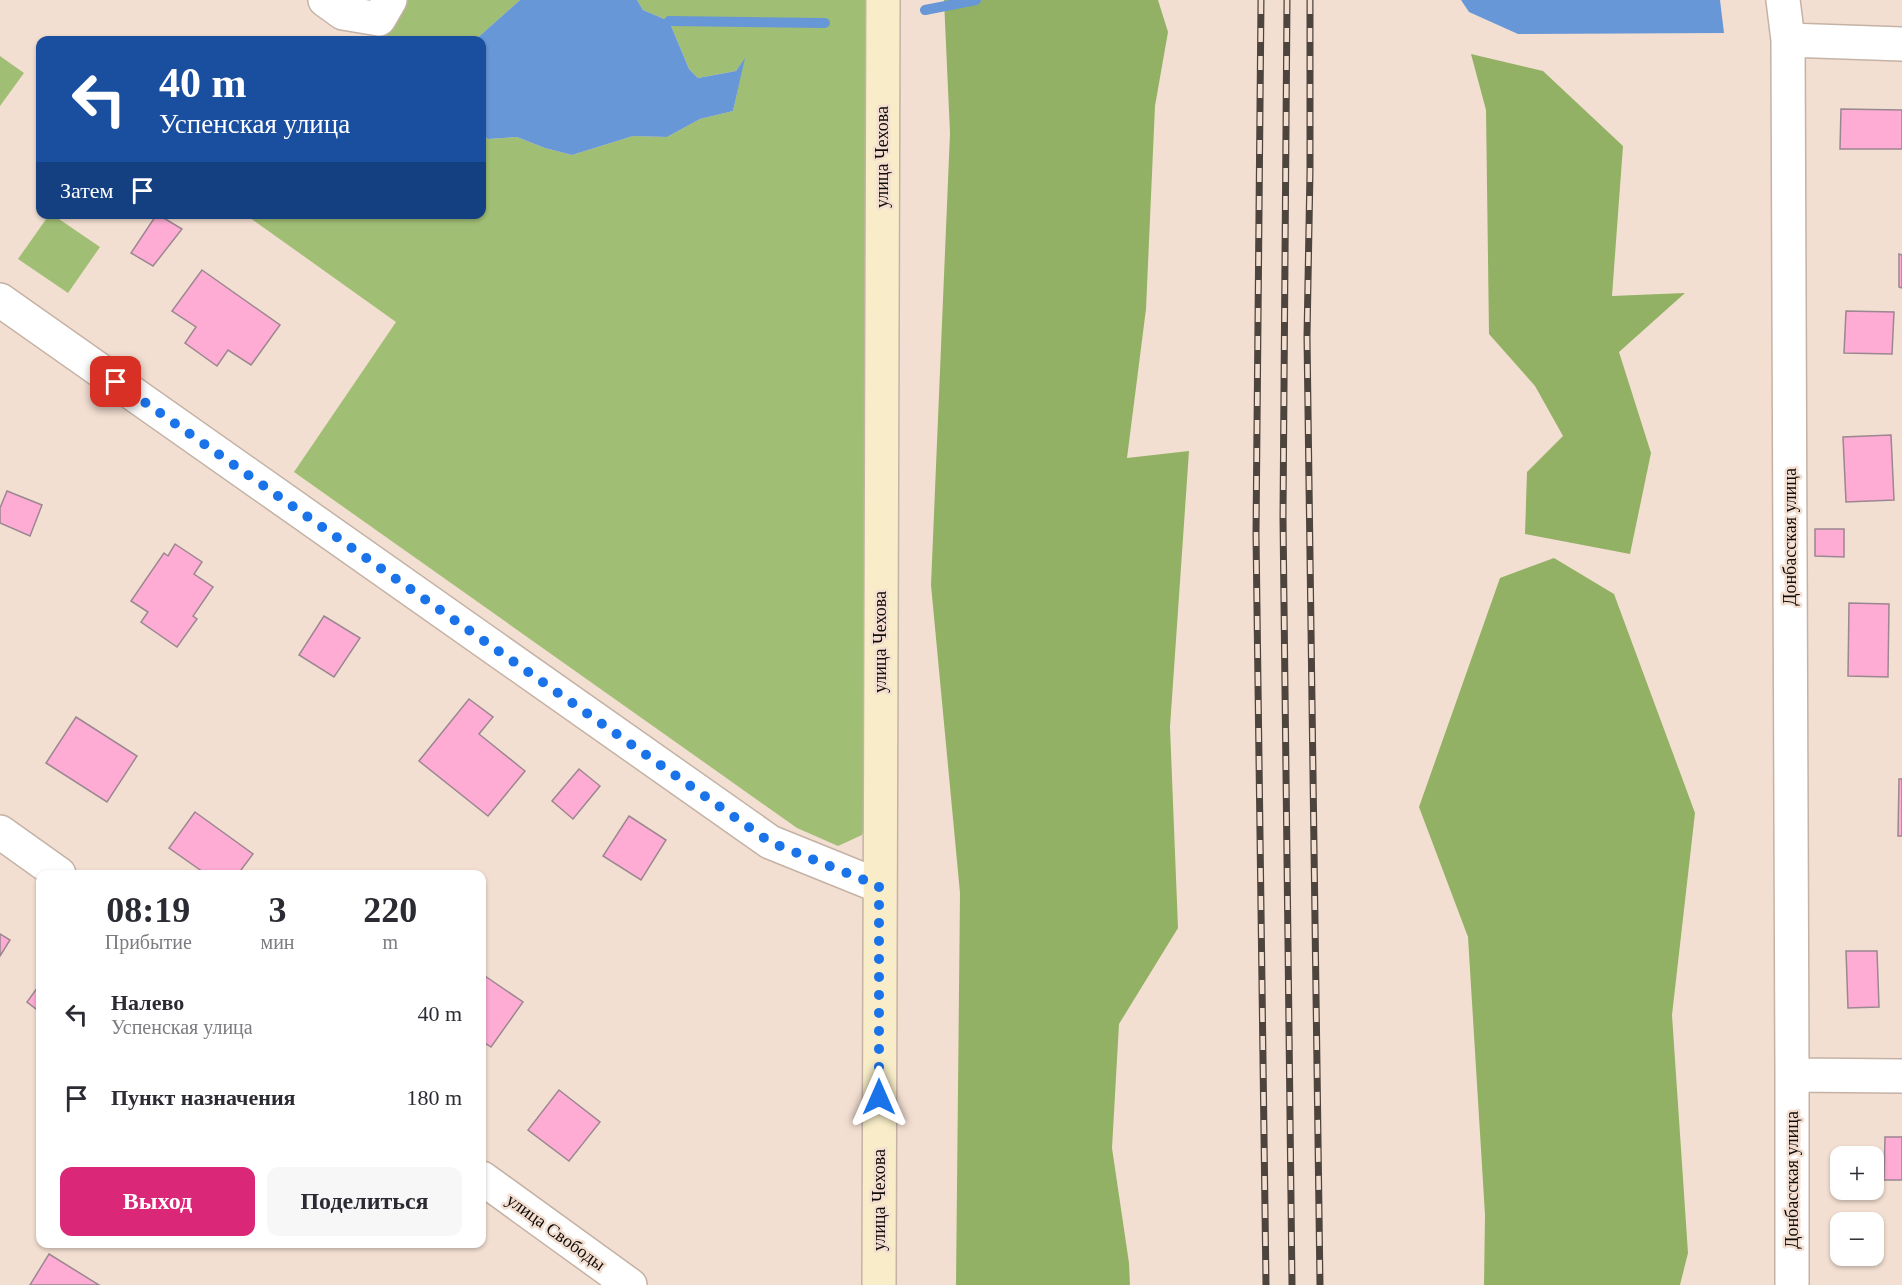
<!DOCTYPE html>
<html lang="ru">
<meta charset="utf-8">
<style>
:root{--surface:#fff;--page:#f7f7f7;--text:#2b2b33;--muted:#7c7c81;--accent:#db2777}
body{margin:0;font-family:Georgia,serif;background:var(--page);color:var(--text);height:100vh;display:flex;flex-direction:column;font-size:22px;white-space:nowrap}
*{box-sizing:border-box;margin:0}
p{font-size:20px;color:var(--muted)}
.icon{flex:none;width:33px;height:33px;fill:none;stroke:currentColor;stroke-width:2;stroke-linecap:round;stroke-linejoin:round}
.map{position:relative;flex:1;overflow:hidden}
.side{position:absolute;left:36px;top:870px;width:450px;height:378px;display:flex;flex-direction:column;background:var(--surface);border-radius:12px;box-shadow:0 2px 4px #0004}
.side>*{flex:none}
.banner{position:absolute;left:36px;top:36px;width:450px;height:183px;border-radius:12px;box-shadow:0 2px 4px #0004;background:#1a4fa0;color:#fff;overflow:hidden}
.controls{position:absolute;left:1830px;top:1146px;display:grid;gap:12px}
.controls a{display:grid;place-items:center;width:54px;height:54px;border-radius:12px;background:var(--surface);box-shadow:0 2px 4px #0004;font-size:30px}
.pin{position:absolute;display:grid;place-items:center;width:51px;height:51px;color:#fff;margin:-26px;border-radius:12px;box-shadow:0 3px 9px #0006}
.me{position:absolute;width:66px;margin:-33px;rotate:0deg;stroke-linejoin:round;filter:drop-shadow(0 0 4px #0008)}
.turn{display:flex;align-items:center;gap:21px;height:126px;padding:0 24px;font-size:27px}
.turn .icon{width:78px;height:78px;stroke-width:2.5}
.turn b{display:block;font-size:42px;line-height:51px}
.then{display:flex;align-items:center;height:57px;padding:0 24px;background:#0003;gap:12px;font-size:22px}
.eta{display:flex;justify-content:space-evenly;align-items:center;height:102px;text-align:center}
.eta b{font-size:36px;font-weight:800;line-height:42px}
.action{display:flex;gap:12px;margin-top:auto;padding:12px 24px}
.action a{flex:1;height:69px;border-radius:12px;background:var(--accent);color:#fff;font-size:24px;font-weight:800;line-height:69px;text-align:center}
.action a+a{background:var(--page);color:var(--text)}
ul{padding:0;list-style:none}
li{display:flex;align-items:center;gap:18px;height:84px;padding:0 24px}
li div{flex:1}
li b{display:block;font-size:22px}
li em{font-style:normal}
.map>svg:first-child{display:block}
</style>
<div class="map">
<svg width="1902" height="1285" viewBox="0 0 1902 1285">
<rect width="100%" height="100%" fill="#f3dfd2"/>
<!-- green -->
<path fill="#a1be75" d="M406 0H520L475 40H381Z
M637 0H870V810L862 835 838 846 797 828 294 472 396 322 246 215 482 214V135L488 139 517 137 545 148 572 155 633 136 667 137 700 119 733 111 744 60 736 71 698 78 689 69 669 21 643 10Z
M0 56 24 73 0 106Z
M49 215H53L100 247 68 293 18 259Z"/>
<!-- forest -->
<path fill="#93b164" d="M944 0H1158L1168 32 1155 106 1146 309 1127 458 1189 451 1170 727 1178 928 1119 1024 1112 1148 1129 1263 1130 1285H956L960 893 931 585 950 133Z
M1471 54 1543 71 1623 146 1612 296 1685 293 1619 352 1651 453 1630 554 1525 534 1527 472 1563 436 1535 386 1489 334 1486 110Z
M1554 558 1614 594 1695 813 1672 1015 1688 1253 1680 1285H1484L1485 1215 1468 937 1419 807 1500 578Z"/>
<!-- water -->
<path fill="#6797d6" d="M520 0H637L643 10 669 21 689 69 698 78 736 71 745 58 733 111 700 119 667 137 633 136 572 155 545 148 517 137 488 139 482 135V40H475Z
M1461 0H1720L1724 33 1518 34 1469 12Z"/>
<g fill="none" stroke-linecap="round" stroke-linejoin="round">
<!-- stream -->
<path stroke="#6797d6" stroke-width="10" d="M925 10 976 0
M669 21 825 23"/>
</g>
<!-- building -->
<path fill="#feacd4" stroke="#9b8790" stroke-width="1.5" d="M1841 109 1902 110V149H1840Z
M157 214 182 229 153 266 131 253Z
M1899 254 1902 255V288L1899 287Z
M202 270 280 325 251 365 228 350 217 366 185 343 196 327 172 311Z
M1846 311 1894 312 1892 354 1844 353Z
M1891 435 1894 500 1846 502 1843 437Z
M7 491 42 505 30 536 0 523V508Z
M1815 529H1844V557L1815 556Z
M175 544 202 562 194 574 213 587 193 616 197 619 177 647 141 622 148 612 131 601 164 553 168 556Z
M1849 603 1889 604 1888 677 1848 676Z
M324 616 360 638 334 677 299 655Z
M469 699 493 717 479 734 525 771 488 816 419 761Z
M76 717 137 756 107 802 46 763Z
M579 769 600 786 573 819 552 801Z
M1899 779H1902V836H1898Z
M195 812 253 854 238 874H206L169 848Z
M629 816 666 840 641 880 603 856Z
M0 934 10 940 0 956Z
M1846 951H1877L1879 1007 1848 1008Z
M482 974 523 1002 491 1047 482 1041Z
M40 984V1012L27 1002Z
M559 1090 600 1122 569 1161 528 1130Z
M1885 1137H1902V1180H1884Z
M49 1254 99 1285H30Z"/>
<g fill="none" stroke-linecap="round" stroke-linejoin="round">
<!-- street casing -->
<g stroke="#c4b2a5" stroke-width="36">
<path id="street" d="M325 0 343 13 379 19 390 0
M1783 0 1788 40 1792 1075 1902 1076
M1788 40 1902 44
M0 300 770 842 879 886
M0 832 59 874
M482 1178 630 1285
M1792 1285V1075"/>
</g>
<!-- secondary casing -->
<g stroke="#c4b2a5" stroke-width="36">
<path id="secondary" d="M879 1285 883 0"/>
</g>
<!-- street -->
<use href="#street" stroke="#fff" stroke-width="33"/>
<!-- secondary -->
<use href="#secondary" stroke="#f8edc8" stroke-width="33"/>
<!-- rail casing -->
<g stroke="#4d443d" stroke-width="7">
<path id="rail" d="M1261 0 1256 534 1266 1285
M1287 0 1283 518 1292 1285
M1310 0V171L1307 337 1320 1285"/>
</g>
<!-- rail -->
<use href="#rail" stroke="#f3dfd2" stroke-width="4.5" stroke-dasharray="14" stroke-linecap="butt"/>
</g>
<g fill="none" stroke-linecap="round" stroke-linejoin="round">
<!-- route -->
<path stroke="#1a73e8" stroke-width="10" stroke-dasharray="0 18" d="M116 382 770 842 879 886V1097"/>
</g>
<g text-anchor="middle" stroke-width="5" stroke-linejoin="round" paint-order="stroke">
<!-- street labels -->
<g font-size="18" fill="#100a06" stroke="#f3dfd2">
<text transform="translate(882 157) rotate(-90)" y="6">улица Чехова</text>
<text transform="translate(1790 537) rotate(-90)" y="6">Донбасская улица</text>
<text transform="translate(880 642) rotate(-90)" y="6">улица Чехова</text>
<text transform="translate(1792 1180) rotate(-90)" y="6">Донбасская улица</text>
<text transform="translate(879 1200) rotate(-90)" y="6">улица Чехова</text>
<text transform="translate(556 1232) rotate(36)" y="6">улица Свободы</text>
</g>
</g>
</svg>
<div class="controls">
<a>+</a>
<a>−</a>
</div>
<div class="pin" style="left:116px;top:382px;background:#d93025"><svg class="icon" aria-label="arrive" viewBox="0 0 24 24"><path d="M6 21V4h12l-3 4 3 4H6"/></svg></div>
<svg class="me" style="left:879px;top:1097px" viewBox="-20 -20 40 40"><path d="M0-17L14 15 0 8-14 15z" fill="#1a73e8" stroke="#fff" stroke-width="4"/></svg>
<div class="banner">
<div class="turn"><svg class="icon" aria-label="left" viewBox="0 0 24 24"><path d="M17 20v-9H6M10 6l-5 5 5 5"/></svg><div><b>40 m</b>Успенская улица</div></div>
<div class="then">Затем<svg class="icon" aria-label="arrive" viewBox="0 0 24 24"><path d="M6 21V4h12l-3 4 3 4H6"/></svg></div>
</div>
<section class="side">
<div class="eta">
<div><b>08:19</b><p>Прибытие</p></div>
<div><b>3</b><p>мин</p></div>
<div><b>220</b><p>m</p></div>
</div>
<ul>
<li><svg class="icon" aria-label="left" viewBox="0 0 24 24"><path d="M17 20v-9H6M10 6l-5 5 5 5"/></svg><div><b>Налево</b><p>Успенская улица</p></div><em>40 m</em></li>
<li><svg class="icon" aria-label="arrive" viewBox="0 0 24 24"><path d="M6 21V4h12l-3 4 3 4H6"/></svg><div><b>Пункт назначения</b></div><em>180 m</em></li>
</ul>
<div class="action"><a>Выход</a><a>Поделиться</a></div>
</section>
</div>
